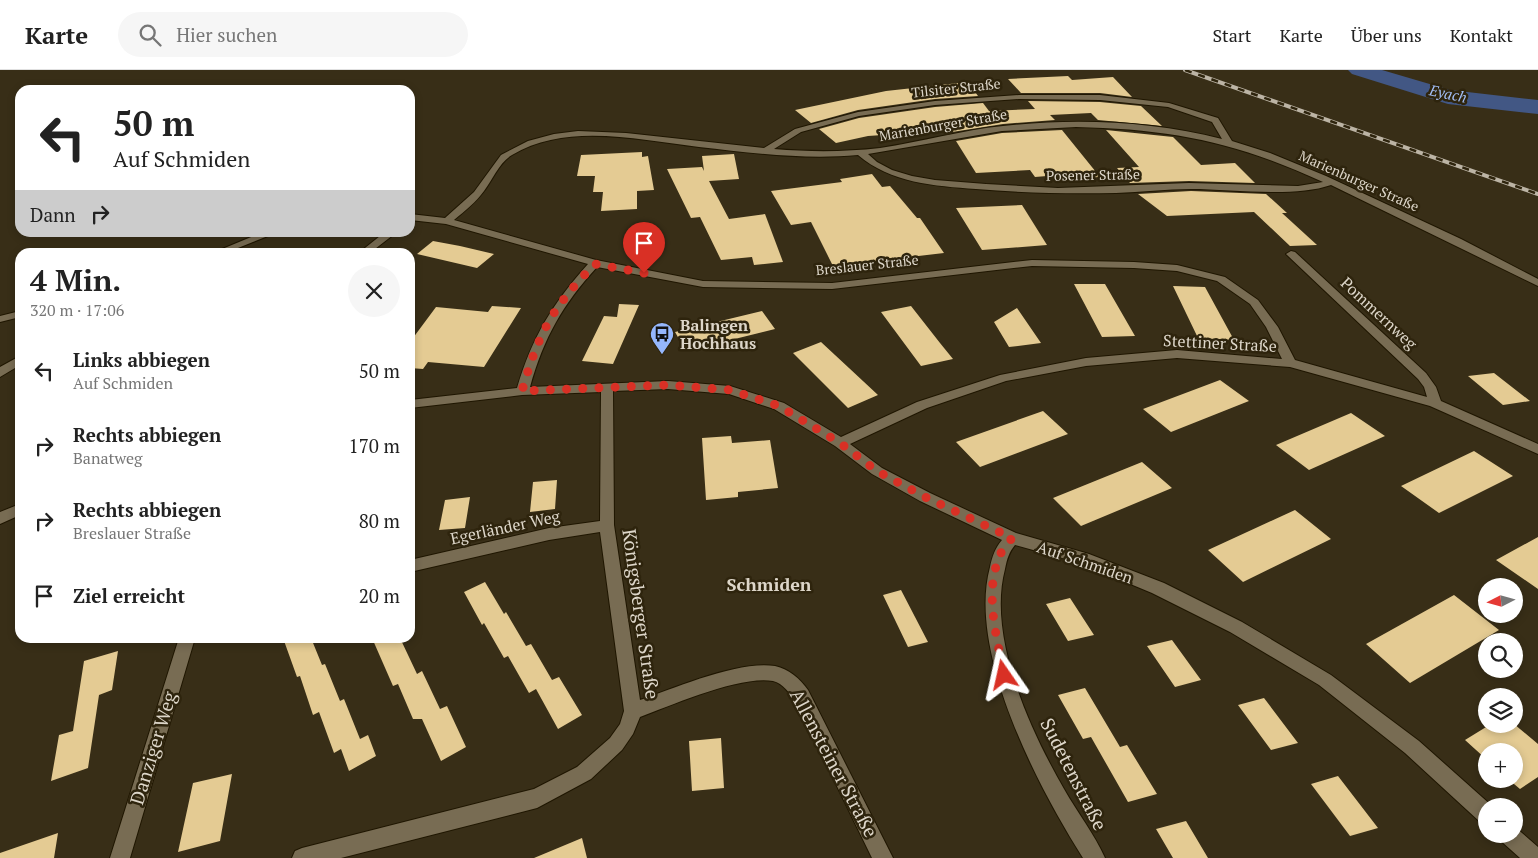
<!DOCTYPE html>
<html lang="de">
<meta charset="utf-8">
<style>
:root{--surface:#fff;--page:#f6f6f6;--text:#222;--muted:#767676;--line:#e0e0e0}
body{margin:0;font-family:"PT Serif",serif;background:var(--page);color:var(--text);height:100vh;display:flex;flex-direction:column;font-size:19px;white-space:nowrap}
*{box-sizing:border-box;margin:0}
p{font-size:16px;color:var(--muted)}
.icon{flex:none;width:28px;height:28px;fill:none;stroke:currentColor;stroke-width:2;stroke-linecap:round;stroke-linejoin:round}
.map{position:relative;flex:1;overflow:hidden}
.side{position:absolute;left:15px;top:178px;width:400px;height:395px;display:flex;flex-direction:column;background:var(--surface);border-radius:15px;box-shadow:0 2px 8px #0003}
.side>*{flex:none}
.top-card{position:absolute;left:15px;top:15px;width:400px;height:152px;border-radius:15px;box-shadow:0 2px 8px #0003;background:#fff;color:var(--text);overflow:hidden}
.needle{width:32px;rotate:264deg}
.fabs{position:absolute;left:1478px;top:508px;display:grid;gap:10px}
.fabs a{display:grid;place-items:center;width:45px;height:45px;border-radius:50%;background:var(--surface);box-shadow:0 2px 8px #0003;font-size:25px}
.pin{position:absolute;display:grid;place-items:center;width:42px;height:42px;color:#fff;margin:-51px -21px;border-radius:50% 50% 50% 0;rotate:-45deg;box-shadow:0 0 5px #0007}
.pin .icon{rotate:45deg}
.me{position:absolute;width:55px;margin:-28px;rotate:349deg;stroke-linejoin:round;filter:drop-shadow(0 0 4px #0008)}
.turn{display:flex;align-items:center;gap:18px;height:105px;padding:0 15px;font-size:22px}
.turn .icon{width:65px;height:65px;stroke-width:2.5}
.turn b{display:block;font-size:35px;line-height:42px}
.then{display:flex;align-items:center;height:48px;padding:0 15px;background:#0003;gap:10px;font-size:19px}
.round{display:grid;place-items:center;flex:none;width:52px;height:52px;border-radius:26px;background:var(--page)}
.headline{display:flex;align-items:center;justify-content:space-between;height:85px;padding:0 15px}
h1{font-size:30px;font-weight:800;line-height:38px}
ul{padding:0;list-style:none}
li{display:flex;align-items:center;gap:15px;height:75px;padding:0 15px}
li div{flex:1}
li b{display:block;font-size:19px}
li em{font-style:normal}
header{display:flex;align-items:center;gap:30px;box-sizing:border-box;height:70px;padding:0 25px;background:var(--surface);border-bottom:1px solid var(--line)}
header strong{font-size:24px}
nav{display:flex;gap:28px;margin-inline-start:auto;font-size:18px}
.search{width:350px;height:45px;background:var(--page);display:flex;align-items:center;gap:12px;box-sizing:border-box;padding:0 18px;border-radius:28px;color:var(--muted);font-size:19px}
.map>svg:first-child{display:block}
</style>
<header>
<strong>Karte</strong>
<div class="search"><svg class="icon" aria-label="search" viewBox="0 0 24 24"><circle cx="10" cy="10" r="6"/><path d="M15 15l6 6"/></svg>Hier suchen</div>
<nav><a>Start</a><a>Karte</a><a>Über uns</a><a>Kontakt</a></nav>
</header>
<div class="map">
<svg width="1538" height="788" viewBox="0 0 1538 788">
<rect width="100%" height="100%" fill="#382e17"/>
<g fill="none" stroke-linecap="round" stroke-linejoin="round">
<!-- river -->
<path fill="#425784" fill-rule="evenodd" d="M1348 0H1382L1450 20 1538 30V44L1448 34 1352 4Z"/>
</g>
<!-- building -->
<path fill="#e4cb93" d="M1068 6 1072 10 1113 7 1132 27 1100 23H1021L1008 9Z
M968 12 978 26 935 29 858 40 811 53 795 40 886 21Z
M1028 31 1100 32 1141 36 1162 56 1098 50 1091 43 1050 45 1055 50 1003 54 952 62 948 56 894 59 897 64 868 66 836 73 819 59 859 48 935 37 983 33 989 41 1035 39Z
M1062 60 1100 107 1049 109 1047 106 1035 107 1030 100 976 103 956 71 1002 63Z
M1106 60 1173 67 1201 95 1235 93 1255 113 1189 111 1130 113 1117 98 1139 97Z
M642 82V87L648 86 654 120 637 121V139L601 141 603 122H593L595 106H577L581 85Z
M734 84 739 109 709 111 729 149 765 144 783 192 754 195 752 187 721 190 700 147 691 148 667 99 702 97 704 101 702 86Z
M872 104 882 117 890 116 917 148H920L944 183 833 196 811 152 791 155 771 121 842 112 840 109Z
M1191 121 1266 124 1287 143H1282L1317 175 1290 176 1254 142 1167 146 1138 124Z
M1022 135 1047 175 982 180 956 138Z
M433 171 460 176 494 184 477 198 417 184Z
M1074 214H1105L1135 266 1102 267Z
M1173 216 1205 217 1234 270 1198 268Z
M619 234 639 235 613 294 582 291 604 246 617 247Z
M492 236 521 238 484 297 428 292 423 299 410 298V272L436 237 488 242Z
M911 236 940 273 953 289 921 296 881 242Z
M1017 238 1041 273 1009 277 994 252Z
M762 241 775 259 686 281 675 262Z
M821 272 849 298 878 325 848 338 793 283Z
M1494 303 1530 331 1503 335 1468 306Z
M1220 310 1249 331 1171 362 1143 339Z
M1043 341 1068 364 980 397 956 372Z
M1351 343 1385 366 1309 400 1276 375Z
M731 366 732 373 770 370 778 418 738 422V427L706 430 702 368Z
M1474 381 1513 406 1439 443 1401 416Z
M1142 392 1172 418 1081 456 1053 428Z
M557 410 555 439 530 442 533 412Z
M470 427 465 458 439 460 445 430Z
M1295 440 1331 469 1243 512 1208 480Z
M1538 467V519L1496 490Z
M485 512 504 544 506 542 526 576 531 574 552 610 559 607 582 645 558 659 536 619 529 623 508 586 504 588 484 553 482 555 464 522Z
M901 520 928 572 908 577 883 525Z
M1454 525 1499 560 1410 613 1366 574Z
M1070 528 1094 565 1068 571 1046 534Z
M283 568H311L322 595 325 594 340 631 344 629 360 669 368 665 376 686 349 701 341 679 334 683 319 642 313 645 300 606 297 607Z
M372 568H400L417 604 422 601 440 639 447 636 466 677 441 691 422 649H413L398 614 393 616Z
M1172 570 1201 610 1175 617 1147 576Z
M118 581 112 620 99 625 88 698 51 711 59 665 73 661 84 591Z
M1085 618 1120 677 1127 675 1157 724 1128 732 1091 667 1083 669 1058 625Z
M1264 628 1298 673 1271 680 1238 635Z
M1491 654H1514L1538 674V707L1520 719 1508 709H1514V681H1486V689L1465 670Z
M721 668 724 718 692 721 689 671Z
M232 704 220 771 178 782 193 713Z
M1338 706 1378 758 1350 766 1311 714Z
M1186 751 1208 788H1173L1156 759Z
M58 763 54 788H0V783Z
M582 768 587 788H534Z"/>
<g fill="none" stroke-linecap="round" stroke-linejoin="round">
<!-- minor casing -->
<g stroke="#1f1601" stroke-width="2">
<path id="minor" d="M1019 25H1100L1169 33 1218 48 1232 71 1270 83 1326 106 1461 169 1538 209V216L1331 115C1294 128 1232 119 1191 119 1166 119 1141 122 1116 123 1069 124 1022 123 976 119 934 116 891 113 858 85 806 90 751 83 699 77 639 70 567 52 512 85 499 93 493 109 484 121 476 132 465 141 454 150L596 190 703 211 832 213 1032 190 1134 192 1177 195 1225 207 1258 230 1278 257 1295 290 1427 327 1424 317 1418 309 1286 184 1291 181 1295 182 1426 303 1436 317 1441 331 1538 374V384L1430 336 1290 297 1177 288 1086 296 1006 311 927 338 850 374 882 398 930 423 1016 463 1089 484 1164 513 1242 552 1331 605 1419 671 1492 736H1486V754L1479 751 1405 683 1319 615 1230 562 1152 523 1080 493 1015 475C1009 482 1007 489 1005 499 987 567 1030 660 1064 719 1077 742 1095 765 1105 788H1083C1038 717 967 582 990 497 992 487 995 478 1002 470L920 431 872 404 835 376 774 339 729 324 668 319 613 321 614 455 640 630C675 618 739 590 775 596 789 599 800 609 808 620L893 788H872L796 632C790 624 783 613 773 611 741 605 672 635 640 647L633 664 622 680 591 709 537 738 341 788H292L295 781 302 778 534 719 577 697 610 668 620 654 624 641 600 462 549 470 410 502V490L549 458 600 451 601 322 522 325 410 338V330L517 318C532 267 553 233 588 194L446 154 410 150V144L445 148 474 122 501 85 528 71 554 64 578 61 626 63 764 78 795 59 858 42 935 31ZM1019 29 1100 30 1168 37 1212 52 1222 69C1151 51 1076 48 1003 56 962 60 921 72 880 78 845 82 810 82 774 79L801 62 859 46 935 35ZM1076 57C1170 59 1237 72 1323 112L1298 116 1189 113 1058 118 986 114 935 110 912 106 892 100 877 92 868 84 1002 61ZM1032 196 1134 198 1177 201 1217 211 1250 234 1266 257 1282 289 1177 280 1086 288 1000 305 917 332 841 367 784 333 730 316 668 311 530 317C544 267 563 234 597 197L703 217 832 219Z
M263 162H278L228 182H215Z
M385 162H397L371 182H360Z
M20 241V247L0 252V246Z
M20 286V295L0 307V297Z
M20 434V445L0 454V442Z
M179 568H195L130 788H110Z
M1514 756 1538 777V788H1520L1501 771 1498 764H1514Z"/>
</g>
<!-- minor -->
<use href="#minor" fill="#786c53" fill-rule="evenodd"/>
<!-- rail casing -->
<g stroke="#bcb4a5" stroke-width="4">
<path id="rail" d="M1185 0 1538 124"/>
</g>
<!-- rail -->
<use href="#rail" stroke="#2e240d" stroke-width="2.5" stroke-dasharray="7" stroke-linecap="butt"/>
</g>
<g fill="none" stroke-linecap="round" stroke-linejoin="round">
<!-- route -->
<path stroke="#d93025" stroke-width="9" stroke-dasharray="0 16.2" d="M644 203 595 194C584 205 573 217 564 229 543 255 531 289 522 321L668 315 730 320 779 336 840 373 877 401 925 427 1012 468C1009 472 1003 478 1001 483 983 521 997 567 1004 605"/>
</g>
<!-- icons -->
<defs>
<g id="bus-pin" transform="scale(1.25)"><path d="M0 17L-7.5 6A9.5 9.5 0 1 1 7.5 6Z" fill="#95b7fd" stroke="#2e240d"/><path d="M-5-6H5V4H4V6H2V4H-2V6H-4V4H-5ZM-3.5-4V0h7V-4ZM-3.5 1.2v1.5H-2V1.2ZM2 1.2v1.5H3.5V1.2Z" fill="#111"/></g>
</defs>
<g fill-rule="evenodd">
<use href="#bus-pin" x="662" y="264"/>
</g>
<g text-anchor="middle" stroke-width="5" stroke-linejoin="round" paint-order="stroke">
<!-- far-street labels -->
<g font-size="14" fill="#ddd6c9" stroke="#2e240d">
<text transform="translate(956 18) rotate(-6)" y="5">Tilsiter Straße</text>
<text transform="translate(943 55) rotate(-10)" y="5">Marienburger Straße</text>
<text transform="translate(1093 105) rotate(-1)" y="5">Posener Straße</text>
<text transform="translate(1359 111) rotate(24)" y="5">Marienburger Straße</text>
<text transform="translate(867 195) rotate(-6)" y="5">Breslauer Straße</text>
</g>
<!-- far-water labels -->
<g font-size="15" font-style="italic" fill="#a3bff8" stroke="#2e240d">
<text transform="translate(1448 24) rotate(12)" y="5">Eyach</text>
</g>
<!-- street labels -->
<g font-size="16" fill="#ddd6c9" stroke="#2e240d">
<text transform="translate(1379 243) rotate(43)" y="6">Pommernweg</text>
<text transform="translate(1220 273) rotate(3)" y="6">Stettiner Straße</text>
<text transform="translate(505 457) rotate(-12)" y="6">Egerländer Weg</text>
<text transform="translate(1085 492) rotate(19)" y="6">Auf Schmiden</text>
</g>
<!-- poi labels -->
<g font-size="16" font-weight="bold" fill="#ddd6c9" stroke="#2e240d" text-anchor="start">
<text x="680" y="261">Balingen<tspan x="680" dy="18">Hochhaus</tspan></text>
</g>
<!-- neighbourhood labels -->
<g font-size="18" font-weight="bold" fill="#ddd6c9" stroke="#2e240d">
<text x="769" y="521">Schmiden</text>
</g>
<!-- near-street labels -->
<g font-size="19" fill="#ddd6c9" stroke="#2e240d">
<text transform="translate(641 544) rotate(82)" y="7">Königsberger Straße</text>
<text transform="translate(153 678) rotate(-73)" y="7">Danziger Weg</text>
<text transform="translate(834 693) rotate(62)" y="7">Allensteiner Straße</text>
<text transform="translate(1074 704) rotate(63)" y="7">Sudetenstraße</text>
</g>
</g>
</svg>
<div class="fabs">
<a><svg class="needle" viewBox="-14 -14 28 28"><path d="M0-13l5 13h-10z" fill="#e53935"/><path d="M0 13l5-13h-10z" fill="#767676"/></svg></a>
<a><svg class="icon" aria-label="search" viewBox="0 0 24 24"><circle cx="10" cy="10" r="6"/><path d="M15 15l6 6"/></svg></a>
<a><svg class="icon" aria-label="layers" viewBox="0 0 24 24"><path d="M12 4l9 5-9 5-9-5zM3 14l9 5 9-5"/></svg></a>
<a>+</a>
<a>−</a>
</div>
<div class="pin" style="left:644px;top:203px;background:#d93025"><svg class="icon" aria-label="arrive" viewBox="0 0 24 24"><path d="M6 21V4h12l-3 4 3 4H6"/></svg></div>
<svg class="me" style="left:1004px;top:605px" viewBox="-20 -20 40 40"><path d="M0-17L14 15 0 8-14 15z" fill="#d93025" stroke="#fff" stroke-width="4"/></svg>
<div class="top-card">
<div class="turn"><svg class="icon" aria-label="left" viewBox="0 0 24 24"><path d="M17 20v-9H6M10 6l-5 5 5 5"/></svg><div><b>50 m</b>Auf Schmiden</div></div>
<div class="then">Dann<svg class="icon" aria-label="right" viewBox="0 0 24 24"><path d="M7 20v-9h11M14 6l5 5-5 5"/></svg></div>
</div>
<section class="side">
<div class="headline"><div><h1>4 Min.</h1><p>320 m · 17:06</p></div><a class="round"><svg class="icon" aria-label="close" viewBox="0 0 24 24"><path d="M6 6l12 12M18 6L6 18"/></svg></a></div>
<ul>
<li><svg class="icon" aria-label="left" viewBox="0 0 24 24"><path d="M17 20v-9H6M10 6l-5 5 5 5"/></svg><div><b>Links abbiegen</b><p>Auf Schmiden</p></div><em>50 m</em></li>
<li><svg class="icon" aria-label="right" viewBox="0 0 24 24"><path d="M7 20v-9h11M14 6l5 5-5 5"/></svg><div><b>Rechts abbiegen</b><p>Banatweg</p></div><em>170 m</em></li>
<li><svg class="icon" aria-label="right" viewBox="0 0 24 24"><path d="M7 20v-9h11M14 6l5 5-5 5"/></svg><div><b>Rechts abbiegen</b><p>Breslauer Straße</p></div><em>80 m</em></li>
<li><svg class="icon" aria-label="arrive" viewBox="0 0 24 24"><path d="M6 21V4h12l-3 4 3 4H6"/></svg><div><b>Ziel erreicht</b></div><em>20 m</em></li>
</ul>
</section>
</div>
